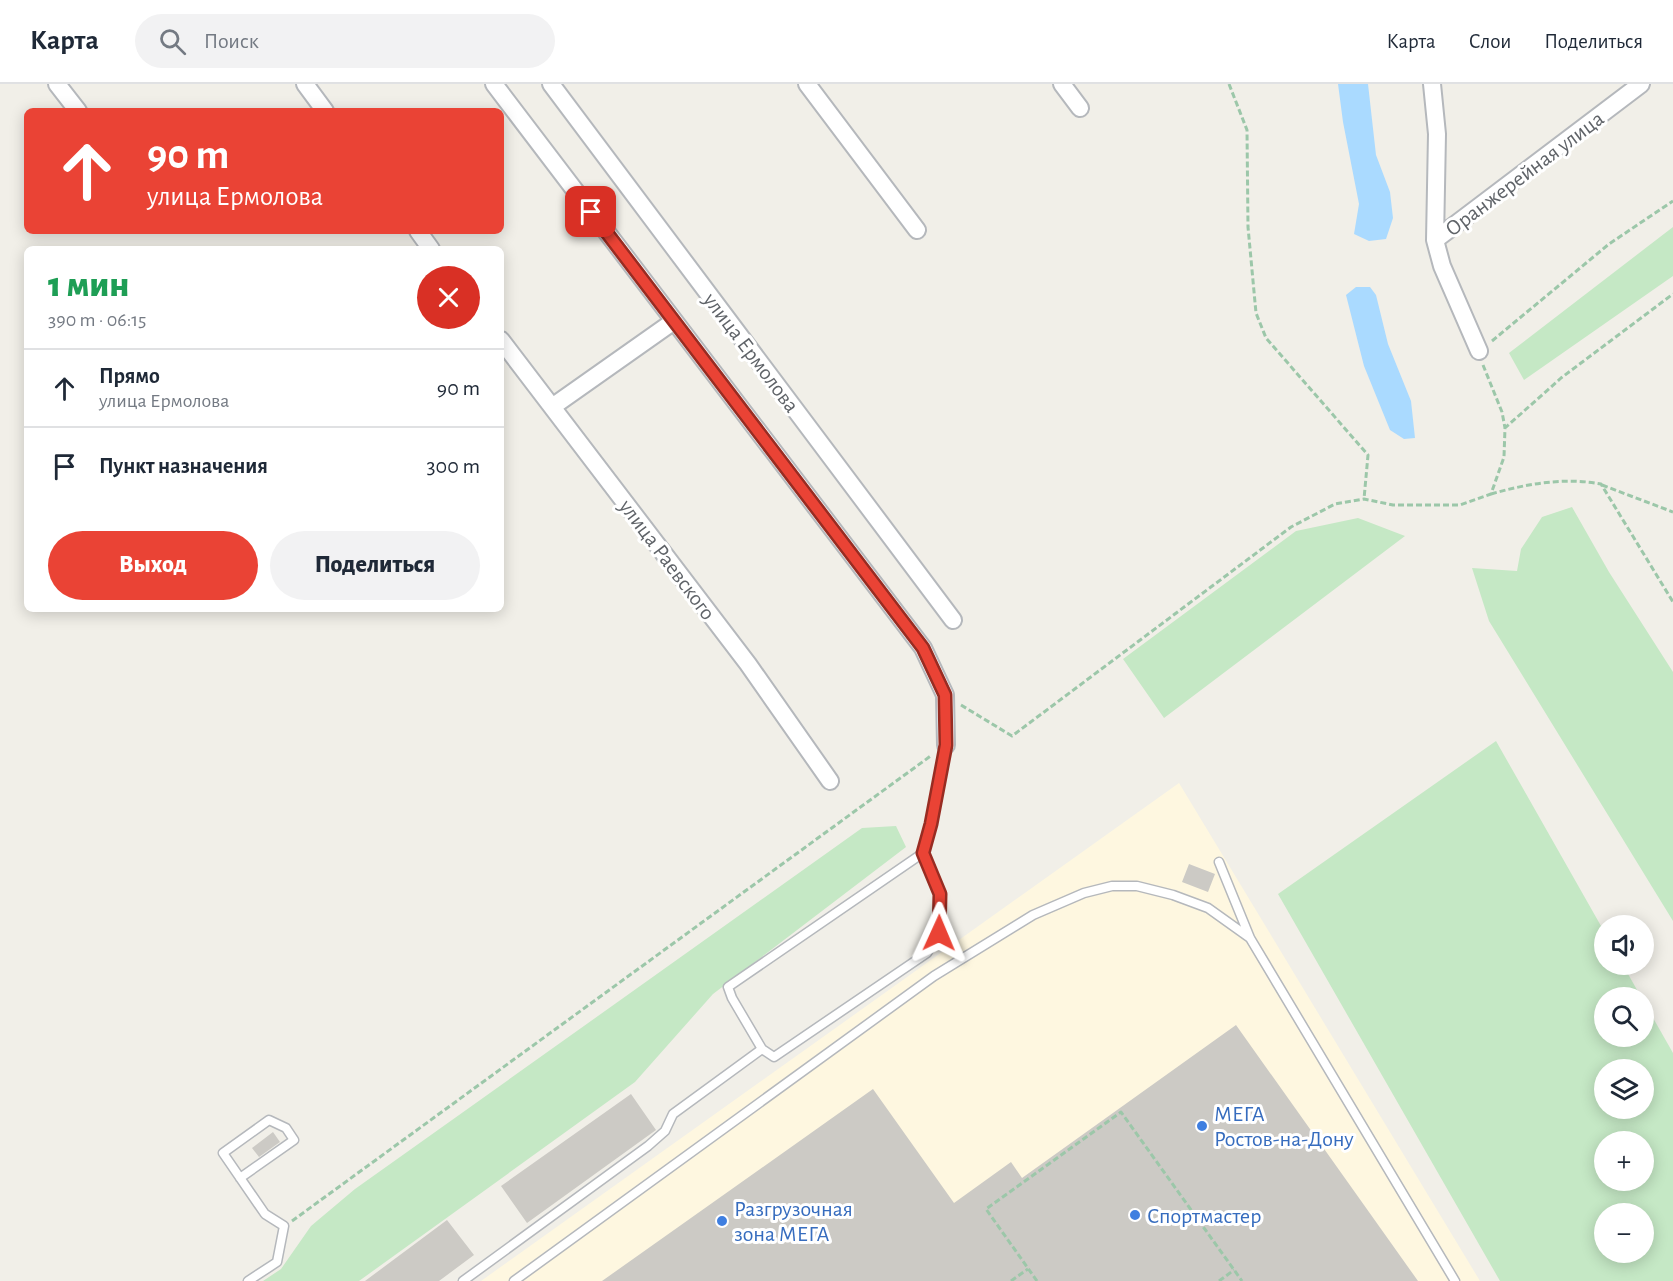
<!DOCTYPE html>
<html lang="ru">
<meta charset="utf-8">
<style>
:root{--surface:#fff;--page:#f2f2f3;--text:#1f2937;--muted:#747a83;--line:#e0e1e3;--accent:#ea4335}
body{margin:0;font-family:"Alegreya Sans",sans-serif;background:var(--page);color:var(--text);height:100vh;display:flex;flex-direction:column;font-size:22px;white-space:nowrap}
*{box-sizing:border-box;margin:0}
p{font-size:20px;color:var(--muted)}
.icon{flex:none;width:33px;height:33px;fill:none;stroke:currentColor;stroke-width:2;stroke-linecap:round;stroke-linejoin:round}
.map{position:relative;flex:1;overflow:hidden}
.sheet{position:absolute;left:24px;top:162px;width:480px;height:366px;display:flex;flex-direction:column;background:var(--surface);border-radius:9px;box-shadow:0 3px 15px #0003}
.sheet>*{flex:none}
.guide{position:absolute;left:24px;top:24px;width:480px;height:126px;border-radius:9px;box-shadow:0 3px 15px #0003;background:#ea4335;color:#fff;overflow:hidden}
.tools{position:absolute;left:1594px;top:831px;display:grid;gap:12px}
.tools a{display:grid;place-items:center;width:60px;height:60px;border-radius:50%;background:var(--surface);box-shadow:0 3px 15px #0003;font-size:30px}
.pin{position:absolute;display:grid;place-items:center;width:51px;height:51px;color:#fff;margin:-26px;border-radius:12px;box-shadow:0 3px 9px #0006}
.me{position:absolute;width:66px;margin:-33px;rotate:1deg;stroke-linejoin:round;filter:drop-shadow(0 0 4px #0008)}
.turn{display:flex;align-items:center;gap:21px;height:126px;padding:0 24px;font-size:27px}
.turn .icon{width:78px;height:78px;stroke-width:2.5}
.turn b{display:block;font-size:42px;line-height:51px}
.round{display:grid;place-items:center;flex:none;width:63px;height:63px;border-radius:32px;background:var(--page)}
.summary{display:flex;align-items:center;justify-content:space-between;height:102px;padding:0 24px}
h1{font-size:36px;font-weight:800;line-height:45px;color:#1e9e55}
.cta{display:flex;gap:12px;margin-top:auto;padding:12px 24px}
.cta a{flex:1;height:69px;border-radius:36px;background:var(--accent);color:#fff;font-size:24px;font-weight:800;line-height:69px;text-align:center}
.cta a+a{background:var(--page);color:var(--text)}
ul{padding:0;list-style:none}
li{display:flex;align-items:center;gap:18px;height:78px;padding:0 24px;border-top:2px solid var(--line)}
li div{flex:1}
li b{display:block;font-size:22px}
li em{font-style:normal}
header{display:flex;align-items:center;gap:36px;box-sizing:border-box;height:84px;padding:0 30px;background:var(--surface);border-bottom:2px solid var(--line)}
header strong{font-size:28px}
nav{display:flex;gap:33px;margin-inline-start:auto;font-size:21px}
.search{width:420px;height:54px;background:var(--page);display:flex;align-items:center;gap:15px;box-sizing:border-box;padding:0 21px;border-radius:33px;color:var(--muted);font-size:22px}
.map>svg:first-child{display:block}
</style>
<header>
<strong>Карта</strong>
<div class="search"><svg class="icon" aria-label="search" viewBox="0 0 24 24"><circle cx="10" cy="10" r="6"/><path d="M15 15l6 6"/></svg>Поиск</div>
<nav><a>Карта</a><a>Слои</a><a>Поделиться</a></nav>
</header>
<div class="map">
<svg width="1673" height="1197" viewBox="0 0 1673 1197">
<rect width="100%" height="100%" fill="#f1efe8"/>
<!-- commercial -->
<path fill="#fef7e0" d="M1179 699 1480 1197H481Z"/>
<!-- green -->
<path fill="#c5e8c5" fill-rule="evenodd" d="M1673 143V192L1524 296 1509 269Z
M1572 423 1609 488 1673 588V837L1489 537 1472 484 1517 487 1521 465 1542 433Z
M1358 434 1405 452 1164 634 1123 575 1296 447Z
M1496 657 1605 849V880L1623 881 1641 913 1605 914V952H1644V918L1673 969V1197H1500L1278 810ZM1605 986H1644V1024H1605ZM1605 1058H1644V1096H1605ZM1605 1130H1644V1168H1605Z
M896 742 906 763 713 910 635 998 359 1197H263L281 1185 311 1142 355 1105 862 744Z"/>
<!-- water -->
<path fill="#aadaff" d="M1338 0H1368L1376 71 1390 108 1393 134 1386 155 1369 157 1354 150 1359 120 1343 38Z
M1356 203H1370L1376 211 1388 260 1411 317 1415 354 1404 355 1390 346 1364 282 1346 211Z"/>
<!-- building -->
<path fill="#cccac5" d="M1189 780 1215 790 1208 808 1182 798Z
M1236 941 1418 1197H602L873 1005 954 1119 1011 1078 1022 1094Z
M631 1010 656 1046 527 1139 501 1102Z
M273 1048 280 1058 259 1073 252 1064Z
M447 1136 474 1171 439 1197H365Z"/>
<g fill="none" stroke-linecap="round" stroke-linejoin="round">
<!-- lane casing -->
<g stroke="#b5b8bc" stroke-width="11">
<path id="lane" d="M1219 778 1250 854 1455 1197
M762 965 732 914 728 903 923 769
M240 1094 294 1056 286 1044 269 1036 223 1069 265 1130 284 1142 277 1178 248 1197
M463 1197 648 1062 665 1047 673 1030 762 965 774 973 927 869 939 849 940 810 923 769 931 740 946 661
M514 1197 934 892 1033 831 1084 809 1112 802H1137L1173 811 1208 824 1250 854"/>
</g>
<!-- street casing -->
<g stroke="#b5b8bc" stroke-width="20">
<path id="street" d="M57 0 78 27
M305 0 325 27
M494 0 923 564 945 611 946 661
M551 0 953 536
M807 0 917 146
M1062 0 1080 24
M1432 0 1437 50 1435 156 1442 182 1479 267
M418 147 431 165
M1435 156 1641 0
M501 256 748 580 830 697
M552 323 674 237"/>
</g>
<!-- path -->
<path stroke="#9cc7a9" stroke-width="3" stroke-dasharray="6 3" stroke-linecap="butt" d="M1229 0 1247 46 1248 143 1256 229 1266 254 1368 371 1364 415
M1492 257 1609 160 1673 117
M1483 281 1502 328 1505 344
M1602 401 1673 428
M1491 410C1526 400 1564 393 1601 400L1673 518
M961 621 1012 652 1291 443 1335 420 1364 415 1393 421H1460L1491 410 1504 373 1505 344 1561 294 1673 210
M292 1137 932 671
M1011 1197 1028 1185
M1037 1197 986 1125 1121 1028 1242 1197
M1219 1197 1234 1186"/>
<!-- lane -->
<use href="#lane" stroke="#fff" stroke-width="8"/>
<!-- street -->
<use href="#street" stroke="#fff" stroke-width="16"/>
</g>
<g fill="none" stroke-linecap="round" stroke-linejoin="round">
<!-- route casing -->
<g stroke="#982c22" stroke-width="15">
<path id="route" d="M591 128 923 564 945 611 946 661 931 740 923 769 940 810 939 849"/>
</g>
<!-- route -->
<use href="#route" stroke="#ea4335" stroke-width="10"/>
</g>
<!-- markers -->
<g fill="#3f7fe0" stroke="#fff" stroke-width="2">
<circle cx="1202" cy="1042" r="6"/>
<circle cx="1135" cy="1131" r="6"/>
<circle cx="722" cy="1137" r="6"/>
</g>
<g text-anchor="middle" stroke-width="6" stroke-linejoin="round" paint-order="stroke">
<!-- street labels -->
<g font-size="22" fill="#5f6368" stroke="#fff">
<text transform="translate(1524 89) rotate(-37)" y="8">Оранжерейная улица</text>
<text transform="translate(752 268) rotate(53)" y="8">улица Ермолова</text>
<text transform="translate(668 475) rotate(53)" y="8">улица Раевского</text>
</g>
<!-- shop labels -->
<g font-size="22" fill="#366cbe" stroke="#fff" text-anchor="start">
<text x="1214" y="1037">МЕГА<tspan x="1214" dy="25">Ростов-на-Дону</tspan></text>
<text x="734" y="1132">Разгрузочная<tspan x="734" dy="25">зона МЕГА</tspan></text>
<text x="1147" y="1139">Спортмастер</text>
</g>
</g>
</svg>
<div class="tools">
<a><svg class="icon" aria-label="sound" viewBox="0 0 24 24"><path d="M4 9h4l5-4v14l-5-4H4zM17 9q2 3 0 6"/></svg></a>
<a><svg class="icon" aria-label="search" viewBox="0 0 24 24"><circle cx="10" cy="10" r="6"/><path d="M15 15l6 6"/></svg></a>
<a><svg class="icon" aria-label="layers" viewBox="0 0 24 24"><path d="M12 4l9 5-9 5-9-5zM3 14l9 5 9-5"/></svg></a>
<a>+</a>
<a>−</a>
</div>
<div class="pin" style="left:591px;top:128px;background:#d93025"><svg class="icon" aria-label="arrive" viewBox="0 0 24 24"><path d="M6 21V4h12l-3 4 3 4H6"/></svg></div>
<svg class="me" style="left:939px;top:849px" viewBox="-20 -20 40 40"><path d="M0-17L14 15 0 8-14 15z" fill="#ea4335" stroke="#fff" stroke-width="4"/></svg>
<div class="guide">
<div class="turn"><svg class="icon" aria-label="ahead" viewBox="0 0 24 24"><path d="M12 20V5M6 11l6-6 6 6"/></svg><div><b>90 m</b>улица Ермолова</div></div>
</div>
<section class="sheet">
<div class="summary"><div><h1>1 мин</h1><p>390 m · 06:15</p></div><a class="round" style="background:#d93025;color:#fff"><svg class="icon" aria-label="close" viewBox="0 0 24 24"><path d="M6 6l12 12M18 6L6 18"/></svg></a></div>
<ul>
<li><svg class="icon" aria-label="ahead" viewBox="0 0 24 24"><path d="M12 20V5M6 11l6-6 6 6"/></svg><div><b>Прямо</b><p>улица Ермолова</p></div><em>90 m</em></li>
<li><svg class="icon" aria-label="arrive" viewBox="0 0 24 24"><path d="M6 21V4h12l-3 4 3 4H6"/></svg><div><b>Пункт назначения</b></div><em>300 m</em></li>
</ul>
<div class="cta"><a>Выход</a><a>Поделиться</a></div>
</section>
</div>
